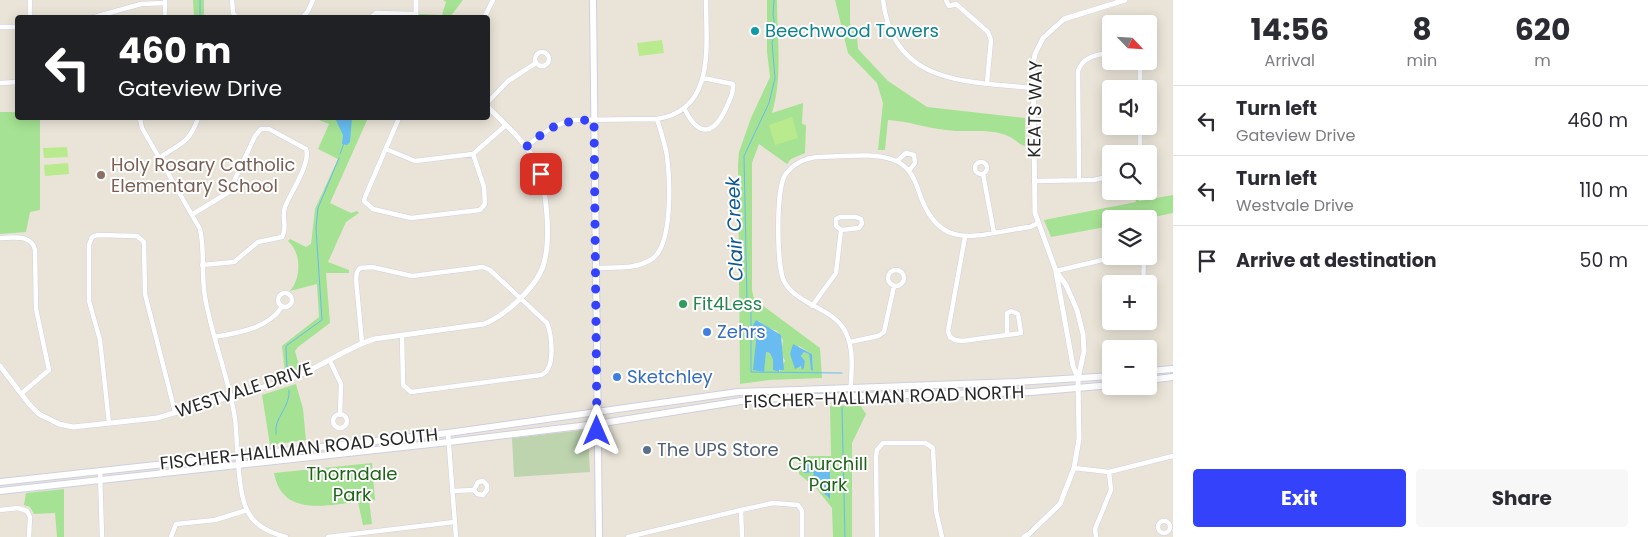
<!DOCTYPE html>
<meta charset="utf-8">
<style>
:root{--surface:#fff;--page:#f7f7f7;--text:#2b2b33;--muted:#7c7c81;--line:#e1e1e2;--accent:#3443fb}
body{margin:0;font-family:Poppins,sans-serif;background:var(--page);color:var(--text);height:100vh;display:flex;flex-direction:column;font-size:19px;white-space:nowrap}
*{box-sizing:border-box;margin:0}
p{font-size:16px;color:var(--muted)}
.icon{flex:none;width:28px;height:28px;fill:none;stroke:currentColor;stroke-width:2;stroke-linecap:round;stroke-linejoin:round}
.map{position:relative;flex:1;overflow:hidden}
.panel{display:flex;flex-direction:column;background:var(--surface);width:475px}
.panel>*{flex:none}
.top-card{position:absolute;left:15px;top:15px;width:475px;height:105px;border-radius:5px;box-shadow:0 2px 12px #0003;background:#202124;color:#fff;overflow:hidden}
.needle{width:32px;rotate:115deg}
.tools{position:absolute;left:1102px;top:15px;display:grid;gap:10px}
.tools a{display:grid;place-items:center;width:55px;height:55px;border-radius:5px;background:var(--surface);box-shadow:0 2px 12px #0003;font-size:25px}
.pin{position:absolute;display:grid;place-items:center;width:42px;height:42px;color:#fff;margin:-21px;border-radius:10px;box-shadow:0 2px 8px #0006}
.me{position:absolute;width:55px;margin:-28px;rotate:0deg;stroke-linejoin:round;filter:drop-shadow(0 0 4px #0008)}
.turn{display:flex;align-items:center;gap:18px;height:105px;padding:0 20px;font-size:22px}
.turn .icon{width:65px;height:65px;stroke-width:2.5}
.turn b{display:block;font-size:35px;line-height:42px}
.eta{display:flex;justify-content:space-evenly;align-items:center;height:85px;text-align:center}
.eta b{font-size:30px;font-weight:700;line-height:35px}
.action{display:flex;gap:10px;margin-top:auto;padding:10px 20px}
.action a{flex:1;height:58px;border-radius:5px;background:var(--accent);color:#fff;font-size:20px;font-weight:700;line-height:58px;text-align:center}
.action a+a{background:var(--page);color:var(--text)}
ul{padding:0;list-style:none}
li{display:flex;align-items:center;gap:15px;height:70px;padding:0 20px;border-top:1px solid var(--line)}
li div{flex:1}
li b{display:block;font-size:19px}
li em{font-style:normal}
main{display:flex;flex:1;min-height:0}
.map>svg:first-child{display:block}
</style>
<main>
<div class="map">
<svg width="1173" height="537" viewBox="0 0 1173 537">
<rect width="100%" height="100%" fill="#eae4d8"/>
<!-- green -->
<path fill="#a5e293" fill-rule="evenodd" d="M193 0H204V17H194Z
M443 0H463L450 17H420L419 14 442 15 446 2Z
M767 0H777C777 37 783 77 772 113L803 103 802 124 806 125 805 153 791 159 787 164 759 144 752 163V290L754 299 820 348 822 378 769 380 740 384 738 164 739 152 751 118 770 77 767 52ZM759 321 766 327 777 331 783 340 781 354 785 361 779 372 773 370V360L770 353 766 352 754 370 756 340 753 325ZM799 346 812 354 813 371 811 370 809 354 804 352 801 356 805 361 804 368 795 364 790 354Z
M835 0H850V23L857 36 858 49 888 81 927 107 1025 118V146C1018 144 1014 138 1008 136 990 128 965 133 946 130 926 128 908 121 888 120L885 150H878L883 103 877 83 848 53Z
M0 112H17L18 118H40V210L30 212 26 232 0 234Z
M314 118H368L330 203 351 213 357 211 359 213 346 222 328 262 349 270V273H326L330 323 298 347 295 351 300 369 285 373 282 346 319 317 317 284 290 291C301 279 302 253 288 241L290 239 306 247 311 244 315 209 338 159 318 149 329 124Z
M1134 191H1137L1139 201 1173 195V213L1144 219H1111V226L1051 237 1044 220 1136 202Z
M296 384 303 409 306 440 270 445 262 395Z
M860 405 866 414 852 443V537H833L832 508 816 488 799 474V456H831L830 406Z
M372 463 375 500H369L372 524 363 525 358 502C326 505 282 517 274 473Z
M64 489V537H57L55 513 34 514 30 507 24 505 26 493Z"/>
<!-- cemetery -->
<path fill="#bdd4af" d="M583 430 588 435 590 472 514 477 512 438Z"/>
<!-- pitch -->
<path fill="#b9ea8e" d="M662 40 664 53 639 56 637 43Z
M792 117 798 138 775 145 769 125Z
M67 147 68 157 44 158 43 148Z
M68 163 69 174 45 176 44 165Z"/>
<!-- water -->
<path fill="#68bcef" d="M335 118H352L350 142 347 145 342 144 343 135Z
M756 320 781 335 784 370H779V372L773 370V360L770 353 766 352 764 372 753 370 756 340 753 325Z
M793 344 812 354 813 371 811 370 809 354 804 352 801 356 805 361 804 368 802 370 801 366 795 369 790 354Z
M809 459 818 467 824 464 830 468V499L822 491 820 479 814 476 813 472 804 473 805 460Z"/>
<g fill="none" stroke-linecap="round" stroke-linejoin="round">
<!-- stream -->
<path stroke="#68bcef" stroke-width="1" d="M774 0 773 14 776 34 772 42 775 78 769 103 744 156 747 302 751 313V372L842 373
M200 18V0
M340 154 344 143
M287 369 286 346 322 320 316 228 318 208 339 158
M842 407 845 537
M276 434C273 418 291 407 289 390"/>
<!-- minor casing -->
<g stroke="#cdcfe1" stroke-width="5.5">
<path id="minor" d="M30 0V18
M232 0 233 13 237 18
M883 0C893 85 965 81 1032 88
M946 0 949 6 956 4
M956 4 988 32 991 40 987 83
M91 18 141 4 165 3
M165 18V1
M302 18 308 11 313 0
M370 18 376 13 415 14
M484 18 493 0
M0 27H18
M535 59a7 7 0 1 1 14 0a7 7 0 1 1-14 0Z
M0 83 18 82
M1140 89V61
M488 102 508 81 536 63
M685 110C700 139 715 134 727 106 730 99 734 92 733 84L703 78
M140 118 142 128 200 229C205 251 201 274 205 297 212 338 229 378 235 419 238 443 237 490 247 510 254 526 270 533 286 537
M399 118 365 197 364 201 373 209 411 218 480 210 485 204 484 187 473 154
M526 147C542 134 553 124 574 120L657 119C716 110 706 46 706 0
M386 149 415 161 473 154 506 125
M1140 154V126
M159 158C179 144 190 143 198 118
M897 161 906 153 914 155 915 163 909 171
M975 168a6 6 0 1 1 12 0a6 6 0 1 1-12 0Z
M983 174 994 233
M1079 180 1078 71C1083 56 1097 55 1111 52
M1034 181 1094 180 1111 176
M193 214 229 192 255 136 261 129H269L306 149C311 163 291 192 285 207 281 217 288 227 282 237L258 242 234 262 202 265
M840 217H856L861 219 862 224 859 228 841 230 836 226V219Z
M965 237 948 331 950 337 955 340 962 341 1021 333 1018 314 1011 311 1007 313V334
M0 238C13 238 32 234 35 250L36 309 49 370 22 393
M1141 256 1144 261 1143 284
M596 268C615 267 635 270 652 259 673 245 670 180 667 156 665 144 661 132 657 119
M888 278a8 8 0 1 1 16 0a8 8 0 1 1-16 0Z
M1056 271 1119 256
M278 300a7 7 0 1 1 14 0a7 7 0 1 1-14 0Z
M812 306 836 273 841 230
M1121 321 1132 323 1141 321
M215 337C240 332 267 329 282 307
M850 342 878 336 884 332 894 286
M362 343 356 279 357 272 360 268 372 267 412 276 483 267 490 270 547 323C552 336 556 370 541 375L411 392 403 385 402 335
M330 361 341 384 340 415
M850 397C851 377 855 351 846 333 835 308 799 306 785 283 776 269 776 189 785 175 793 164 805 158 818 157 840 157 878 151 898 162 910 168 915 180 919 192 940 256 980 233 1030 227L1038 223
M333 421a7 7 0 1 1 14 0a7 7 0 1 1-14 0Z
M109 423 100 340 89 301V245L92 237 97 235 137 236 144 242 145 294 175 412
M448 433 456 537
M1074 468 1109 472 1173 456
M100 471 102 537
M452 491 474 490 477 494 483 495 487 490V485L483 481 478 482 474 490
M0 510 18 508 27 511 30 517 29 537
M741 510 773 503 798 505 802 511V537
M1158 527a6 6 0 1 1 12 0a6 6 0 1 1-12 0Z
M171 537 176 524 215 520 247 510
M328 537 454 522
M628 537 741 510 742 537
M877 537 876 456 877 450 883 443H925L933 448 936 511 942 537
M1096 537 1095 529 1111 490 1109 472"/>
</g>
<!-- tertiary casing -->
<g stroke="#cdcfe1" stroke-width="6">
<path id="tertiary" d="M416 0V18
M1056 272 1073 366 1078 378
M0 366 29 404 39 414 59 424 73 427 157 418 284 381C316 371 343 349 374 339L484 324C505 316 538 286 544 263 551 238 547 185 535 161 524 140 504 124 488 107
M1024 537 1029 534 1060 504 1074 468 1079 439 1078 379 1084 351 1083 334 1077 310 1066 285 1056 271 1035 213 1033 65 1035 54 1043 38 1064 19 1125 0"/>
</g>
<!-- secondary casing -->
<g stroke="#cdcfe1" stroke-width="8">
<path id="secondary" d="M593 0 599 537
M1149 371 1173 369
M1149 380 1173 377
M0 482 448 433 738 392 1016 382 1111 376
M0 491 449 442 597 424 741 401 780 398 1031 392 1111 385"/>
</g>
<!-- minor -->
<use href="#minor" stroke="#fff" stroke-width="4.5"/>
<!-- tertiary -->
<use href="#tertiary" stroke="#fff" stroke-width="5"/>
<!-- secondary -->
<use href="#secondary" stroke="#fff" stroke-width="6"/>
</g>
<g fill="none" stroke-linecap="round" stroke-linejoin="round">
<!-- route -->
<path stroke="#3443fb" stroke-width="9" stroke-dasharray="0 16.2" d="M541 174 526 147C551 126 560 120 594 120L597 431"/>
</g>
<!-- markers -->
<circle fill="#0f9aa8" stroke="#fff" stroke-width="2" cx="755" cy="31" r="5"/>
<circle fill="#8d6e63" stroke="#fff" stroke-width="2" cx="101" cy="175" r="5"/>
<circle fill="#2e9e5b" stroke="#fff" stroke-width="2" cx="683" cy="304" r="5"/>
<g fill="#3f7fe0" stroke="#fff" stroke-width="2">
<circle cx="707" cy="332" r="5"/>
<circle cx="617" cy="377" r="5"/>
</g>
<circle fill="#5c6f8a" stroke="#fff" stroke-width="2" cx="647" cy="450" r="5"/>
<g text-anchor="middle" stroke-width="4" stroke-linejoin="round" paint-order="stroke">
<!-- culture labels -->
<g font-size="18" fill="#0d838f" stroke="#fff" text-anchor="start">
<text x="765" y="37">Beechwood Towers</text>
</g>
<!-- street labels -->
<g font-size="18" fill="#272727" stroke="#fff">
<text transform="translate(1035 109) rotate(-89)" y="6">KEATS WAY</text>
<text transform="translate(244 390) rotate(-18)" y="6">WESTVALE DRIVE</text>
<text transform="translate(884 397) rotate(-2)" y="6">FISCHER-HALLMAN ROAD NORTH</text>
<text transform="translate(299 449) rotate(-6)" y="6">FISCHER-HALLMAN ROAD SOUTH</text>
</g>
<!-- education labels -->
<g font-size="18" fill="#785e54" stroke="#fff" text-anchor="start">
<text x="111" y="171">Holy Rosary Catholic<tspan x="111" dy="21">Elementary School</tspan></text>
</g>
<!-- leisure labels -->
<g font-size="18" fill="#27864d" stroke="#fff" text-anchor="start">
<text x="693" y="310">Fit4Less</text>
</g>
<!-- shop labels -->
<g font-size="18" fill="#366cbe" stroke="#fff" text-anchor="start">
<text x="717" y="338">Zehrs</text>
<text x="627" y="383">Sketchley</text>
</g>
<!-- service labels -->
<g font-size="18" fill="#4e5e75" stroke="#fff" text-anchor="start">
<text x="657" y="456">The UPS Store</text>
</g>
<!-- park labels -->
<g font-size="18" fill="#1f6318" stroke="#fff">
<text x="828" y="470">Churchill<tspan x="828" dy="21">Park</tspan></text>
<text x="352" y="480">Thorndale<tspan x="352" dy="21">Park</tspan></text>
</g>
<!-- water labels -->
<g font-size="19" font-style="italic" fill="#0c5796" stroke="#fff">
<text transform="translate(734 229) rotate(-92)" y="7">Clair Creek</text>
</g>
</g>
</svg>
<div class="tools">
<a><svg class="needle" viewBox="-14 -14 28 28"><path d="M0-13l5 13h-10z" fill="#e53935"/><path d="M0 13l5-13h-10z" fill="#7c7c81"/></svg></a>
<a><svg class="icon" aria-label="sound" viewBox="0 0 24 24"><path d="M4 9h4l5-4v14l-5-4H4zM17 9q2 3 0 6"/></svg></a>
<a><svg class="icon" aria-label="search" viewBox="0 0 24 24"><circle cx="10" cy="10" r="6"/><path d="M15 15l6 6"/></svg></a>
<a><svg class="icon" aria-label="layers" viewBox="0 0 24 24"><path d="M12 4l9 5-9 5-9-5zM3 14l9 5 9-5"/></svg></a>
<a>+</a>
<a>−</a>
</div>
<div class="pin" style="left:541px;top:174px;background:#d93025"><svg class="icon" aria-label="arrive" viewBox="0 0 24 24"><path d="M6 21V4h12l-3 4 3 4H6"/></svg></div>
<svg class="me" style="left:597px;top:431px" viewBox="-20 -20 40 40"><path d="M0-17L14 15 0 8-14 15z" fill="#3443fb" stroke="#fff" stroke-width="4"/></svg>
<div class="top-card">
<div class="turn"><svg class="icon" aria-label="left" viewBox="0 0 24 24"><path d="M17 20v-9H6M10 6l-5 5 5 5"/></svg><div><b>460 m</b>Gateview Drive</div></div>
</div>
</div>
<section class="panel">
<div class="eta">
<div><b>14:56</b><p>Arrival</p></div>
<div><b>8</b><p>min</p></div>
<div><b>620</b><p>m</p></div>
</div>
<ul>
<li><svg class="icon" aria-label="left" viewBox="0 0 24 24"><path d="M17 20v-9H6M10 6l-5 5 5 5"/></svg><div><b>Turn left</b><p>Gateview Drive</p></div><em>460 m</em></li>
<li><svg class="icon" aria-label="left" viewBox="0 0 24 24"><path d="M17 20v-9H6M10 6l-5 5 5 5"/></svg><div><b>Turn left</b><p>Westvale Drive</p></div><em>110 m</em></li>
<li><svg class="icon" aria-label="arrive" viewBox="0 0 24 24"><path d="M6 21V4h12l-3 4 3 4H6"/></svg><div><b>Arrive at destination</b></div><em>50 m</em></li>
</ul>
<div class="action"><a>Exit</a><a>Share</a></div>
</section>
</main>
